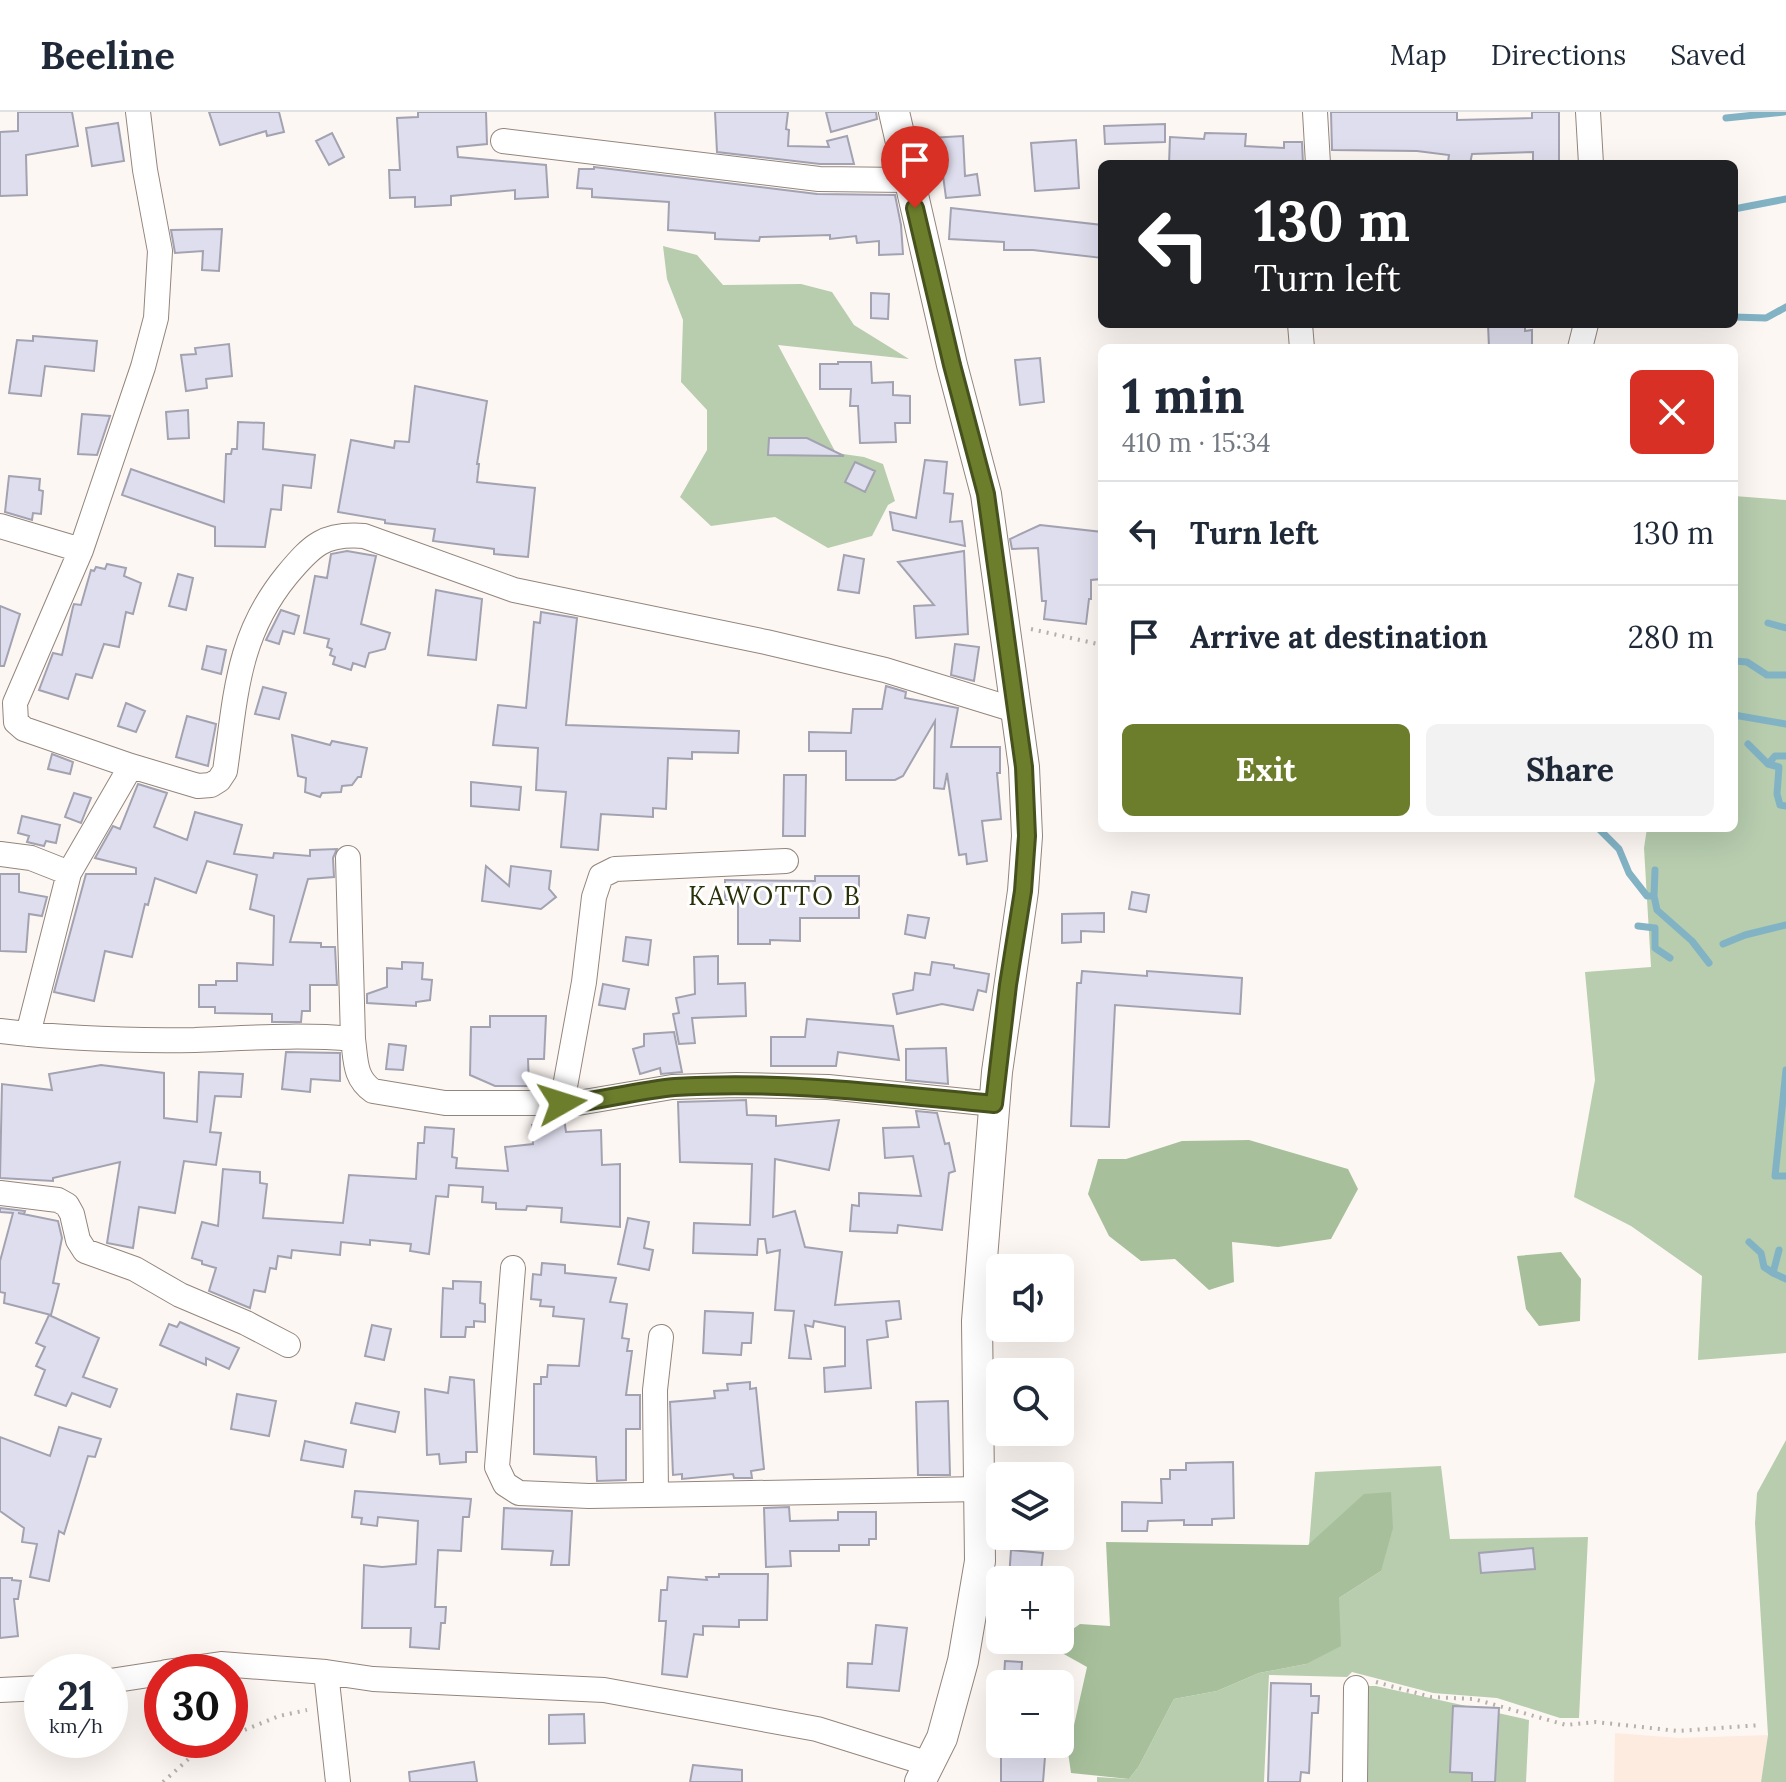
<!DOCTYPE html>
<meta charset="utf-8">
<style>
:root{--surface:#fff;--page:#f2f2f3;--text:#1f2937;--muted:#747a83;--line:#e0e1e3;--accent:#6c7d2c}
body{margin:0;font-family:Lora,serif;background:var(--page);color:var(--text);height:100vh;display:flex;flex-direction:column;font-size:30px;white-space:nowrap}
*{box-sizing:border-box;margin:0}
p{font-size:26px;color:var(--muted)}
.icon{flex:none;width:44px;height:44px;fill:none;stroke:currentColor;stroke-width:2;stroke-linecap:round;stroke-linejoin:round}
.map{position:relative;flex:1;overflow:hidden}
.details{position:absolute;left:1098px;top:232px;width:640px;height:488px;display:flex;flex-direction:column;background:var(--surface);border-radius:12px;box-shadow:0 8px 32px #0002}
.details>*{flex:none}
.guide{position:absolute;left:1098px;top:48px;width:640px;height:168px;border-radius:12px;box-shadow:0 8px 32px #0002;background:#202124;color:#fff;overflow:hidden}
.controls{position:absolute;left:986px;top:1142px;display:grid;gap:16px}
.controls a{display:grid;place-items:center;width:88px;height:88px;border-radius:12px;background:var(--surface);box-shadow:0 8px 32px #0002;font-size:40px}
.speed{position:absolute;left:24px;top:1542px;display:flex;gap:16px;font-size:40px;font-weight:700;text-align:center}
.speed>*{display:grid;place-content:center;width:104px;height:104px;border-radius:50%;background:var(--surface);box-shadow:0 8px 32px #0002;line-height:1}
.speed small{font-size:20px;font-weight:400}
.speed .limit{border:12px solid #d22;background:#fff;color:#111}
.pin{position:absolute;display:grid;place-items:center;width:68px;height:68px;color:#fff;margin:-82px -34px;border-radius:50% 50% 50% 0;rotate:-45deg;box-shadow:0 0 8px #0007}
.pin .icon{rotate:45deg}
.me{position:absolute;width:88px;margin:-44px;rotate:84deg;stroke-linejoin:round;filter:drop-shadow(0 0 6px #0008)}
.turn{display:flex;align-items:center;gap:28px;height:168px;padding:0 24px;font-size:36px}
.turn .icon{width:104px;height:104px;stroke-width:2.5}
.turn b{display:block;font-size:56px;line-height:68px}
.round{display:grid;place-items:center;flex:none;width:84px;height:84px;border-radius:12px;background:var(--page)}
.head{display:flex;align-items:center;justify-content:space-between;height:136px;padding:0 24px}
h1{font-size:48px;font-weight:700;line-height:60px}
.primary-button{display:flex;gap:16px;margin-top:auto;padding:16px 24px}
.primary-button a{flex:1;height:92px;border-radius:12px;background:var(--accent);color:#fff;font-size:32px;font-weight:700;line-height:92px;text-align:center}
.primary-button a+a{background:var(--page);color:var(--text)}
ul{padding:0;list-style:none}
li{display:flex;align-items:center;gap:24px;height:104px;padding:0 24px;border-top:2px solid var(--line)}
li div{flex:1}
li b{display:block;font-size:30px}
li em{font-style:normal}
header{display:flex;align-items:center;gap:48px;box-sizing:border-box;height:112px;padding:0 40px;background:var(--surface);border-bottom:2px solid var(--line)}
header strong{font-size:38px}
nav{display:flex;gap:44px;margin-inline-start:auto;font-size:28px}
.map>svg:first-child{display:block}
</style>
<header>
<strong>Beeline</strong>
<nav><a>Map</a><a>Directions</a><a>Saved</a></nav>
</header>
<div class="map">
<svg width="1786" height="1670" viewBox="0 0 1786 1670">
<rect width="100%" height="100%" fill="#fdf7f3"/>
<!-- built -->
<path fill="#feebe0" d="M1615 1621 1679 1626 1768 1623 1761 1670H1614Z"/>
<!-- green -->
<path fill="#b7cdae" d="M663 134 697 143 723 173 801 172 832 180 854 213 909 247 778 233 836 341 864 345 883 352 895 389 888 393 872 424 828 436 775 405 711 414 680 385 707 338V298L681 270 683 208 667 167Z
M1734 384 1786 388V1241L1698 1248 1702 1164 1631 1114 1574 1085 1595 968 1585 860 1651 855 1644 736 1647 716H1734Z
M1786 1328V1670H1761L1768 1623 1755 1411 1757 1381Z
M1441 1354 1450 1427 1588 1425 1579 1606H1560L1497 1586 1433 1581 1352 1560 1347 1565 1269 1563 1264 1670H1097V1665L1129 1667 1139 1654 1174 1587 1217 1579 1259 1561 1306 1552 1339 1486 1381 1459 1325 1420 1309 1433 1315 1360Z
M1366 1574H1376L1529 1608 1526 1670H1361Z"/>
<!-- forest -->
<path fill="#a7c09b" d="M1249 1028 1348 1057 1358 1077 1331 1127 1278 1135 1232 1130 1234 1170 1209 1178 1175 1147 1141 1149 1109 1124 1088 1082 1098 1047H1126L1182 1029Z
M1561 1140 1581 1167 1580 1209 1539 1214 1526 1197 1517 1144Z
M1391 1380 1393 1416 1381 1459 1339 1486 1341 1534 1306 1552 1259 1561 1217 1579 1174 1587 1139 1654 1129 1667 1071 1661 1068 1640 1087 1555 1053 1536 1063 1524 1080 1512 1110 1514 1106 1430 1308 1433 1364 1382Z"/>
<g fill="none" stroke-linecap="round" stroke-linejoin="round">
<!-- stream -->
<path stroke="#82b3c5" stroke-width="7" d="M1726 6 1784 0
M1734 97 1786 87
M1734 205 1766 206 1786 195
M1768 511 1786 516
M1734 549 1747 550 1767 563H1786
M1734 603 1786 612
M1748 632 1768 652 1779 655 1777 682 1780 693 1786 694
M1768 652 1775 644H1786
M1598 716 1619 737 1629 761 1647 784H1654
M1655 758 1654 784 1657 798 1692 829 1709 851
M1638 814 1655 816V836L1670 846
M1723 832 1745 823 1786 813
M1786 958 1775 1064H1786
M1749 1130 1761 1141 1764 1155 1773 1161
M1779 1138 1773 1161 1786 1167"/>
</g>
<!-- building -->
<path fill="#dfdeee" stroke="#a2a2b1" stroke-width="2" d="M18 0H72L78 34 26 43 27 83 0 84V20L18 19Z
M209 0H279L284 20 267 24 266 19 220 33Z
M418 0H486L487 32 457 35 458 45 546 53 548 85 515 87V78L451 84V93L415 95V85L390 86 389 58H400L397 6 418 5Z
M715 0H788L786 17 789 18 788 34 829 35 827 29 847 24 854 52H820L717 40Z
M826 0H876L877 7 831 20Z
M1331 0H1457V8L1532 6V0H1559V52H1533V40L1472 42 1470 52H1463L1448 50 1449 43 1417 39 1332 38Z
M118 11 124 49 92 54 86 16Z
M1165 12V30L1105 32 1104 14Z
M332 21 344 45 329 53 316 29Z
M1205 21 1246 22 1245 34 1284 36V30H1302L1303 52H1169L1170 25 1204 27Z
M963 24 965 64 977 62 980 83 946 86 941 48 931 49 930 26Z
M1076 28 1079 76 1035 79 1031 31Z
M594 55 817 82 895 83 901 113 903 142 879 143V129L857 131 856 124 830 127V123L760 125 759 129 715 127V121L668 118 669 90 592 85V77L577 76 579 57H594Z
M951 96 1102 113V146L1033 138H1004V130L949 127Z
M222 117 219 159 202 158 203 139 175 141 171 118Z
M871 181 889 182 888 207 871 206Z
M1488 212H1525V219L1532 218V235L1489 236Z
M33 224 97 229 94 259 45 254 41 284 9 281 17 228 33 229Z
M229 232 232 264 206 267 207 276 186 279 181 243 196 242 195 236Z
M1040 246 1044 290 1020 293 1015 248Z
M838 250H871L872 271 893 270V283L910 284V311H895L896 330 860 331 858 294H850L851 277H820V252H838Z
M415 274 487 289 477 352H479L477 370 535 376 528 445 494 442V437L433 429 435 417 385 411V408L338 400 351 328 394 336 395 329 409 330Z
M188 298 189 326 168 327 166 300Z
M82 302 110 304 97 343 78 342Z
M238 310 264 311 263 337 315 343 311 376 283 373 281 398 271 397 265 435 215 434V415L122 383 131 357 224 390 226 342H231L232 337H237Z
M769 326H807L844 344 768 343Z
M925 348 947 350 944 381 953 382 950 410 962 409 965 434 893 418 890 400 916 406Z
M855 350 875 359 865 380 845 370Z
M9 364 40 367 39 378 43 379 41 402 33 401 32 408 5 400Z
M1040 413 1102 420V467L1091 468V487H1089L1086 512 1044 507 1046 489H1042L1038 436 1012 437 1010 427Z
M347 439 376 444 361 512 390 521 385 537 369 541 365 555 353 551 351 558 333 552 335 545 330 543 332 537 327 535 329 527 304 521 315 464 327 466 331 442Z
M964 439 968 522 916 526 914 494 934 493 898 450Z
M844 443 864 447 859 481 838 478Z
M107 452 126 456 124 464 141 471 133 502 126 500 119 535 104 532 92 566 76 562 68 587 39 578 53 541 62 543 73 495 74 492 81 493 91 458 94 459 96 455 105 457Z
M178 462 193 466 186 498 169 494Z
M436 478 482 487 476 548 428 543Z
M0 494 20 502 4 554H0Z
M281 498 299 504 294 522 283 519 279 532 266 528Z
M541 500 577 506 566 613 739 619 738 641 692 640V647L668 646 666 697 653 696V705L601 702 598 738 561 735 566 680 536 678 538 636 493 633 498 593 526 596 534 510 540 511Z
M955 532 979 535 974 569 951 563Z
M207 534 226 538 221 562 202 557Z
M886 574 906 580 905 586 958 596 951 635H1000V661H997L1001 707 982 709 987 749 967 752 966 742 959 743 947 661 944 677 934 676 935 609 903 664 895 668H846V639H809V620L851 621 853 597H882Z
M263 575 286 581 279 607 255 602Z
M126 591 145 599 136 620 118 614Z
M187 604 216 612 208 654 176 645Z
M292 623 330 633 332 629 367 636 361 665H358L352 673 342 674 341 680 322 681 320 685 305 680 306 666 298 664Z
M52 642 73 650 70 662 48 657Z
M784 663H806L805 724H783Z
M471 670 521 675 519 698 471 694Z
M138 672 167 681 154 715 187 728 195 700 242 713 234 742 273 746 274 741 310 744V738L337 737 333 746 334 765 308 767 290 830 321 831V835H335L337 873H310V899H302L301 910H272V902L215 901V895H199V873H216V869H237V851L273 853 274 804 250 797 257 763 207 749 196 781 155 766 148 793 145 792 132 845 105 839 94 889 54 880 86 762H136V756L95 746 113 714 120 717Z
M74 681 91 686 81 711 65 705Z
M22 704 60 713 56 731 46 729 44 734 27 730 29 724 18 721Z
M486 754 509 774 511 754 551 759 549 777 556 785 541 797 482 789Z
M0 762H19V780L47 785 42 804 29 802 26 840 0 839Z
M815 764H859V806H800V829L770 828V832H738V788H725V768L815 769Z
M1132 780 1149 783 1146 800 1129 797Z
M1104 801V820L1081 819V830L1062 831V802Z
M908 803 929 806 925 826 905 822Z
M626 825 651 828 648 853 623 849Z
M718 844V872L745 871 746 904 692 906 695 931 679 932 673 902 679 901 676 886 695 882 694 845Z
M402 850 423 851 422 867 432 868 430 888 416 890V894L367 891V882L387 875V856L402 857Z
M932 850 954 853V856L989 862 986 880 978 878 973 898 942 892 897 902 893 882 913 878 915 861 930 863Z
M1082 859 1147 864V859L1242 866 1240 902 1115 893 1109 1015 1071 1014 1077 871H1081Z
M603 872 629 877 625 897 599 893Z
M490 904H546L544 947H528L529 974H495L470 963 471 915H490Z
M807 907 893 914 899 948 838 940 836 954H771V925H805Z
M674 920 682 960 661 962 660 956 640 962 633 937 644 934V922Z
M389 932 406 934 403 958 386 957Z
M946 936 948 972 906 968V937Z
M286 940 340 941V969L311 967 310 980 282 977Z
M101 953 164 961V1006L197 1010 199 960 243 962 241 985 215 984 210 1020 221 1021 216 1053 184 1049 175 1101 139 1095 133 1136 107 1131 120 1050 53 1066V1069L0 1066 2 972 52 978 49 962Z
M746 988 747 1003 776 1004V1014L839 1008 829 1058 775 1047 773 1105 795 1099 805 1135 842 1140 835 1193 899 1189 901 1207 886 1209 888 1225 867 1228 871 1276 825 1280 824 1256 845 1254V1215L814 1209 813 1215 805 1213 811 1247 789 1246 794 1199 775 1198 780 1138 767 1141 765 1127H758L757 1143 693 1141 694 1111 750 1113 752 1052 680 1050 678 990Z
M916 999 937 1001 945 1032 949 1031 955 1059 949 1061 942 1118 898 1113 897 1121 850 1119 852 1093 859 1094V1081L921 1084 913 1044 885 1046 883 1016 919 1015Z
M564 1006 566 1020 601 1018 602 1053 620 1052V1115L561 1110 562 1096 527 1094 526 1098 496 1097V1091L482 1090 483 1075 449 1073 448 1085 436 1084 429 1142 410 1139 411 1132 370 1128V1133L341 1130 340 1143 292 1138 291 1146 278 1144 276 1157 270 1156 265 1180 254 1178 250 1196 209 1179 216 1156 202 1152V1149L192 1146 202 1110 218 1114 223 1057 260 1060V1071L267 1072 263 1106 343 1111 349 1063 416 1067 418 1031H424L425 1015 454 1017 452 1045 457 1046 456 1056 508 1059 505 1035 533 1032 532 1013H537V1008Z
M0 1096 25 1099 24 1102 18 1101 58 1109 62 1126 53 1171 59 1172 51 1203 4 1191 5 1181 0 1180V1149L13 1101 0 1100Z
M628 1106 649 1110 644 1136 653 1138 649 1158 618 1152Z
M542 1151 565 1153V1161L616 1166 610 1190 627 1192 622 1226 629 1227 627 1239H632L626 1283H640V1317H626V1368L597 1369 596 1345 534 1342V1272H541V1265H547L548 1253 579 1254 584 1207 553 1204 554 1195 540 1194 541 1188 531 1187 533 1162 541 1163Z
M453 1169 481 1170 480 1191 485 1192V1210L474 1209V1215H466L465 1225H441L443 1176 453 1177Z
M705 1199 753 1201 751 1231H742L741 1243 703 1241Z
M49 1203 99 1226 83 1265 117 1277 110 1295 72 1281 66 1294 35 1283 45 1258 36 1254 45 1235 36 1231Z
M180 1210 239 1236 229 1257 206 1246V1253L160 1233 169 1212 177 1215Z
M372 1213 391 1217 384 1248 365 1244Z
M450 1265 474 1268 477 1340H466V1350L440 1352 439 1342 427 1343 425 1277 448 1281Z
M750 1270V1277L756 1276 764 1357 751 1359 752 1366H734L733 1362 682 1367V1362L673 1363 670 1290 715 1286 714 1279 728 1278 727 1272Z
M237 1282 276 1289 269 1324 231 1317Z
M948 1289 950 1363H918L916 1290Z
M356 1291 399 1300 395 1320 351 1311Z
M59 1315 101 1327 95 1345 88 1344 64 1422 59 1419 49 1469 30 1465 37 1432 22 1430 24 1416 0 1399V1325L50 1344Z
M305 1329 346 1338 343 1355 301 1348Z
M1233 1350 1234 1406 1212 1407V1413H1184V1408L1148 1409 1147 1419H1122V1390L1162 1391 1161 1367H1170V1358H1186V1351Z
M355 1379 471 1387 469 1405H463L461 1439 438 1438 435 1495H446L445 1511H441L439 1537 410 1535 411 1516H362L364 1453 382 1455 416 1452 418 1409 378 1405 377 1414 361 1412 362 1406 352 1405Z
M789 1395 790 1409 838 1408V1400H876V1427H869V1433H839V1439H790L791 1454 766 1455 764 1396Z
M504 1396 572 1399 569 1453H551L553 1439 502 1437Z
M1533 1436 1535 1457 1481 1461 1479 1441Z
M1011 1438 1043 1441 1040 1468 1009 1466Z
M719 1462H768L767 1508H739V1515L703 1514V1523L694 1522 687 1565 662 1562 666 1509H659L661 1478H667L668 1465 707 1468 706 1465H719Z
M0 1466H12V1468L21 1469 18 1487H14L18 1524 0 1526Z
M876 1513 907 1516 899 1579 847 1575 848 1551 872 1552Z
M1005 1549 1022 1550 1021 1567 1004 1566Z
M1271 1571 1311 1572V1584H1319L1318 1601H1312L1309 1661 1301 1660 1300 1670H1268Z
M1453 1594 1499 1596 1495 1670H1472V1661L1450 1660Z
M584 1602 585 1631 549 1632V1603Z
M1001 1632H1046L1043 1670H1001Z
M474 1650 477 1670H410L409 1660Z
M693 1653 742 1658V1670H690Z"/>
<g fill="none" stroke-linecap="round" stroke-linejoin="round">
<!-- minor casing -->
<g stroke="#94857c" stroke-width="26">
<path id="minor" d="M138 0 145 58 160 139 156 206 143 255 81 438 15 591 16 610 24 617 131 654 198 674 211 673 219 668 225 659C236 583 237 524 287 463 312 433 324 421 364 424L514 478 766 530 885 558 1015 598
M1315 0 1318 52
M1588 0 1591 52
M503 29 819 67 907 68
M1300 212 1302 236
M1580 236 1586 212
M0 414 81 438
M0 742 31 746 69 761
M348 746 353 927
M0 919C65 927 129 929 195 928 248 926 300 922 353 927 356 948 354 966 373 979L445 991H578L672 975 737 973 828 975 994 992
M28 922 69 761 131 654
M562 991 584 870 594 785 601 764 615 757 786 749
M0 1081 58 1088 67 1093 72 1102 78 1128 85 1139 135 1157 180 1183 246 1211 288 1233
M513 1156 497 1355 505 1372 519 1381 589 1384 981 1377
M656 1383 655 1278 661 1225
M166 1560 221 1552 326 1560 373 1567 604 1578 817 1617 929 1652
M326 1560 338 1670
M110 1569 162 1561
M0 1578 42 1576
M1355 1670 1356 1576"/>
</g>
<!-- tertiary casing -->
<g stroke="#94857c" stroke-width="32">
<path id="tertiary" d="M894 0 952 253 986 382 1024 655 1027 724 1023 779 997 960 977 1209 980 1449 963 1549 942 1626 920 1670"/>
</g>
<!-- path -->
<path stroke="#b7b1ae" stroke-width="4" stroke-dasharray="2 6" stroke-linecap="butt" d="M1031 517 1102 533
M1639 719V716
M1376 1570 1431 1585 1474 1587 1566 1613 1596 1610 1678 1619 1761 1613
M230 1624 279 1604 307 1598
M163 1670 203 1634 219 1628"/>
<!-- minor -->
<use href="#minor" stroke="#fff" stroke-width="24"/>
<!-- tertiary -->
<use href="#tertiary" stroke="#fff" stroke-width="30"/>
</g>
<g fill="none" stroke-linecap="round" stroke-linejoin="round">
<!-- route casing -->
<g stroke="#46511d" stroke-width="20">
<path id="route" d="M562 991H578C610 986 643 978 675 975 782 968 888 982 994 992L1008 873 1023 779 1027 724 1024 655 986 382 952 253 915 96"/>
</g>
<!-- route -->
<use href="#route" stroke="#6c7d2c" stroke-width="14"/>
</g>
<g text-anchor="middle" stroke-width="6" stroke-linejoin="round" paint-order="stroke">
<!-- quarter labels -->
<g font-size="26" letter-spacing="2" fill="#283109" stroke="#fff">
<text x="775" y="793">KAWOTTO B</text>
</g>
</g>
</svg>
<div class="controls">
<a><svg class="icon" aria-label="sound" viewBox="0 0 24 24"><path d="M4 9h4l5-4v14l-5-4H4zM17 9q2 3 0 6"/></svg></a>
<a><svg class="icon" aria-label="search" viewBox="0 0 24 24"><circle cx="10" cy="10" r="6"/><path d="M15 15l6 6"/></svg></a>
<a><svg class="icon" aria-label="layers" viewBox="0 0 24 24"><path d="M12 4l9 5-9 5-9-5zM3 14l9 5 9-5"/></svg></a>
<a>+</a>
<a>−</a>
</div>
<div class="speed"><div>21<small>km/h</small></div><div class="limit">30</div></div>
<div class="pin" style="left:915px;top:96px;background:#d93025"><svg class="icon" aria-label="arrive" viewBox="0 0 24 24"><path d="M6 21V4h12l-3 4 3 4H6"/></svg></div>
<svg class="me" style="left:562px;top:991px" viewBox="-20 -20 40 40"><path d="M0-17L14 15 0 8-14 15z" fill="#6c7d2c" stroke="#fff" stroke-width="4"/></svg>
<div class="guide">
<div class="turn"><svg class="icon" aria-label="left" viewBox="0 0 24 24"><path d="M17 20v-9H6M10 6l-5 5 5 5"/></svg><div><b>130 m</b>Turn left</div></div>
</div>
<section class="details">
<div class="head"><div><h1>1 min</h1><p>410 m · 15:34</p></div><a class="round" style="background:#d93025;color:#fff"><svg class="icon" aria-label="close" viewBox="0 0 24 24"><path d="M6 6l12 12M18 6L6 18"/></svg></a></div>
<ul>
<li><svg class="icon" aria-label="left" viewBox="0 0 24 24"><path d="M17 20v-9H6M10 6l-5 5 5 5"/></svg><div><b>Turn left</b></div><em>130 m</em></li>
<li><svg class="icon" aria-label="arrive" viewBox="0 0 24 24"><path d="M6 21V4h12l-3 4 3 4H6"/></svg><div><b>Arrive at destination</b></div><em>280 m</em></li>
</ul>
<div class="primary-button"><a>Exit</a><a>Share</a></div>
</section>
</div>
